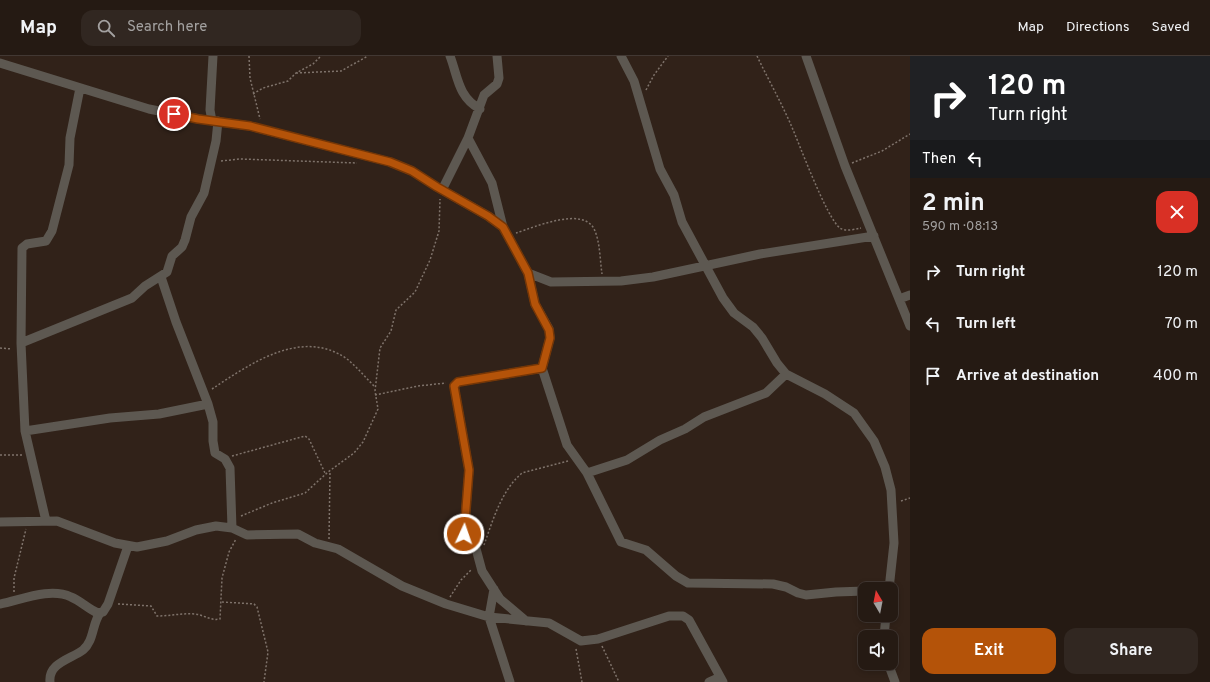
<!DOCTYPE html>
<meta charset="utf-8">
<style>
:root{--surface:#251a13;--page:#312721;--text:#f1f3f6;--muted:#a3a1a0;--line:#423833;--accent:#b45309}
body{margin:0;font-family:Overpass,sans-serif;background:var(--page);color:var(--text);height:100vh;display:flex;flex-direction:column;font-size:15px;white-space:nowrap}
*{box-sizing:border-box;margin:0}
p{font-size:13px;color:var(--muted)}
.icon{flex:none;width:22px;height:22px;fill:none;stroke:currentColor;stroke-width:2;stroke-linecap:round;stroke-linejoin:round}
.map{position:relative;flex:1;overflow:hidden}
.details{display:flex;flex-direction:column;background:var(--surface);width:300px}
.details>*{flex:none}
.hud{background:#202124;color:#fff;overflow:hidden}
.needle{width:26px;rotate:350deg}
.controls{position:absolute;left:858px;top:526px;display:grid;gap:8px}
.controls a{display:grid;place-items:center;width:40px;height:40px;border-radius:8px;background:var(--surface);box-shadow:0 2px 6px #0003,0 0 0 1px var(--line);font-size:20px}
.pin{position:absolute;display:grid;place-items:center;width:34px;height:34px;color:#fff;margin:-17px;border:2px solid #fff;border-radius:50%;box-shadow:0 1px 4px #0007}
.me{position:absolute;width:44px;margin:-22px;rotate:3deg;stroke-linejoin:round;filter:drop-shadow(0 0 3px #0008)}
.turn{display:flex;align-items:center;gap:14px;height:84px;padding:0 12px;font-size:18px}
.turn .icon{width:52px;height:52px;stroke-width:2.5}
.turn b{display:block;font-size:28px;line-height:34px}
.then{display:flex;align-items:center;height:38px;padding:0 12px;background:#0003;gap:8px;font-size:15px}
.round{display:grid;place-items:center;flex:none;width:42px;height:42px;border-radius:12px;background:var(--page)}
.head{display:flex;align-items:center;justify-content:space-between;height:68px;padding:0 12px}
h1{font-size:24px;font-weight:700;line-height:30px}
.button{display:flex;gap:8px;margin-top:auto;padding:8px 12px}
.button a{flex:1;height:46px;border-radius:12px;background:var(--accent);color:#fff;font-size:16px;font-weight:700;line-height:46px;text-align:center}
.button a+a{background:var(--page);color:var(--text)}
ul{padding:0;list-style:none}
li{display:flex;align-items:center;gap:12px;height:52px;padding:0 12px}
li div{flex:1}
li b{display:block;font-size:15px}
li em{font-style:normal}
header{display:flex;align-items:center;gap:24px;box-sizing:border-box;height:56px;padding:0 20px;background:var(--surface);border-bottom:1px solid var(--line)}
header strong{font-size:19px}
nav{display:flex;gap:22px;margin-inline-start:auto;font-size:14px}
.search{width:280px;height:36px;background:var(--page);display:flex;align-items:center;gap:10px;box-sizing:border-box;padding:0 14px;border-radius:12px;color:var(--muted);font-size:15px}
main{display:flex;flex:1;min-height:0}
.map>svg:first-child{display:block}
</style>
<header>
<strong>Map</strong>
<div class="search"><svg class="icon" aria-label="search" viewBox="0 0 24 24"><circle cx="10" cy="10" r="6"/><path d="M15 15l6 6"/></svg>Search here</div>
<nav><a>Map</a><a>Directions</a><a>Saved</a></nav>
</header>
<main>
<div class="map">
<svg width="910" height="626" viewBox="0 0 910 626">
<rect width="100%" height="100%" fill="#312219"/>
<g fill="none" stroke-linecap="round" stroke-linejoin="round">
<!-- path -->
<path stroke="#7f736b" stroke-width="1.5" stroke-dasharray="2 2" stroke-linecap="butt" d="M249 0 250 22 260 63
M757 0C768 23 781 46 791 69 799 87 827 163 840 172 846 176 855 173 861 172
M296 17 341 15 368 0
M646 34 654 19 668 0
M253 38 263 32 288 25 296 17 313 8 321 0
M221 105 240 103 357 107
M852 107 882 95 910 78
M516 177C535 171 585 149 595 175 600 187 600 204 602 218
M0 292 12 293
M212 333C250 308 302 271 347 303 357 311 366 322 375 331
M375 339 418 330 446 327
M0 399H22
M232 400 305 380 309 383 325 417
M901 445 910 442
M241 460 272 447 305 437 328 416 354 397 363 386 378 353 375 335 380 292 391 275 396 254 415 236 430 204 439 175 440 143
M329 483 330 415
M484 489C493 464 501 435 522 417L568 405
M14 536V522L26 473
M450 541 461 524 472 513
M222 546 254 548 257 551 268 596 264 626
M118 548 151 550 157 560C170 560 182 557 195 558 204 559 211 565 220 563L222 522 229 496 236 483
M602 590 619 626
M576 593 582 626"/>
<!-- minor -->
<path stroke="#5d5851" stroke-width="9" d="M450 0C458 21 458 41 480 53
M621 0 634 25 660 113 674 139 682 166 723 242 734 257 753 271 762 282 777 307 786 318 825 338 854 357 874 385 885 411 891 434 894 487 889 533
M806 0 845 110 910 270
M0 7 149 53 199 63 250 70 390 106 412 115 437 131 488 160 503 171 528 217 551 226 621 225 653 221 760 198 874 180
M212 65 210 54 213 0
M468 82 492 127 503 171
M442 134 468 82 484 39 497 28 499 22 497 0
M528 217 535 248 549 273 550 282 542 312 556 355 567 389 587 417 621 486 646 494 676 520 688 527 773 528 786 531 798 537 806 539 836 536 865 535
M161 221 176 266 208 348 213 366V385L215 397 225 403 230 412 232 472
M899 243 910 239
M21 287 132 242 145 230 167 216 172 200 182 191 185 184 191 161 204 137 216 85 218 65
M25 375 110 362 159 358 208 348
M587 417 627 404 660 384 685 373 704 361 766 337 786 318
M46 465 25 375 21 287 22 192 27 188 46 185 52 175 69 109 70 82 80 32
M0 466 57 465 115 487 137 491 167 485 196 474 216 470 232 472 247 479 298 478 315 487 338 493 402 530 446 548 489 561 549 567 581 585 598 583 669 560H683L689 564 723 626
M494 533 489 561 510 626
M0 548C21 544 50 531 71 541 81 545 88 553 98 557L103 556 108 548 128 490
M526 565 500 543 482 515 475 489 464 478 469 414 454 330 458 326 542 312
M884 581 886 559
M888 607 895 626
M50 626C48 607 71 603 83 594 94 585 92 568 100 557
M709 626 720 621"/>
</g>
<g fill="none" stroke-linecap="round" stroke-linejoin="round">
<!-- route casing -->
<g stroke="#753606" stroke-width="10">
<path id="route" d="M174 58 198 63 250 70 390 106 412 115 437 131 488 160 503 171 528 217 535 248 549 274 550 282 542 312 458 326 454 330 469 414 464 478"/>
</g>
<!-- route -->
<use href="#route" stroke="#b45309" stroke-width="7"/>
</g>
</svg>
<div class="controls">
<a><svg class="needle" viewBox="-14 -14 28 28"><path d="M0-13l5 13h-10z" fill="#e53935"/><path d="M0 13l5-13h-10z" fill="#a3a1a0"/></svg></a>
<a><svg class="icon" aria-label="sound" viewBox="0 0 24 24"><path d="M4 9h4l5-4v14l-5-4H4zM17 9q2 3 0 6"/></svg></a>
</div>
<div class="pin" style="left:174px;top:58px;background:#d93025"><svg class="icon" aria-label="arrive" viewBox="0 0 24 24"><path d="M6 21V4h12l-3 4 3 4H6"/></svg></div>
<svg class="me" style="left:464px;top:478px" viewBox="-20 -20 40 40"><circle r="17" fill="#b45309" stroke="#fff" stroke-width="3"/><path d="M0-11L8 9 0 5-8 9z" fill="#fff"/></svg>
</div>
<section class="details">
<div class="hud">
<div class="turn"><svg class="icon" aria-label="right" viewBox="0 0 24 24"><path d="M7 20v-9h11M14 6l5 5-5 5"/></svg><div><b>120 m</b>Turn right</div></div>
<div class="then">Then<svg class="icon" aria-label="left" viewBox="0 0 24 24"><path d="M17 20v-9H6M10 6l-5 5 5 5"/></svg></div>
</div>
<div class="head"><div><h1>2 min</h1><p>590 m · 08:13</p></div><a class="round" style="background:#d93025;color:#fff"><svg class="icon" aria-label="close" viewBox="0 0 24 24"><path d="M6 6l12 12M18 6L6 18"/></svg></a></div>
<ul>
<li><svg class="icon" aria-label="right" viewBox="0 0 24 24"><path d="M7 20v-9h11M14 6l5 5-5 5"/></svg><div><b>Turn right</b></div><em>120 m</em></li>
<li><svg class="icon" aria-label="left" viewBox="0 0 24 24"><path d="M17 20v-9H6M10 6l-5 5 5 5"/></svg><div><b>Turn left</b></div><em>70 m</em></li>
<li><svg class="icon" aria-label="arrive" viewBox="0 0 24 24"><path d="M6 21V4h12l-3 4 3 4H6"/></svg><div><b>Arrive at destination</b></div><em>400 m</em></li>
</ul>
<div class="button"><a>Exit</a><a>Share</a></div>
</section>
</main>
